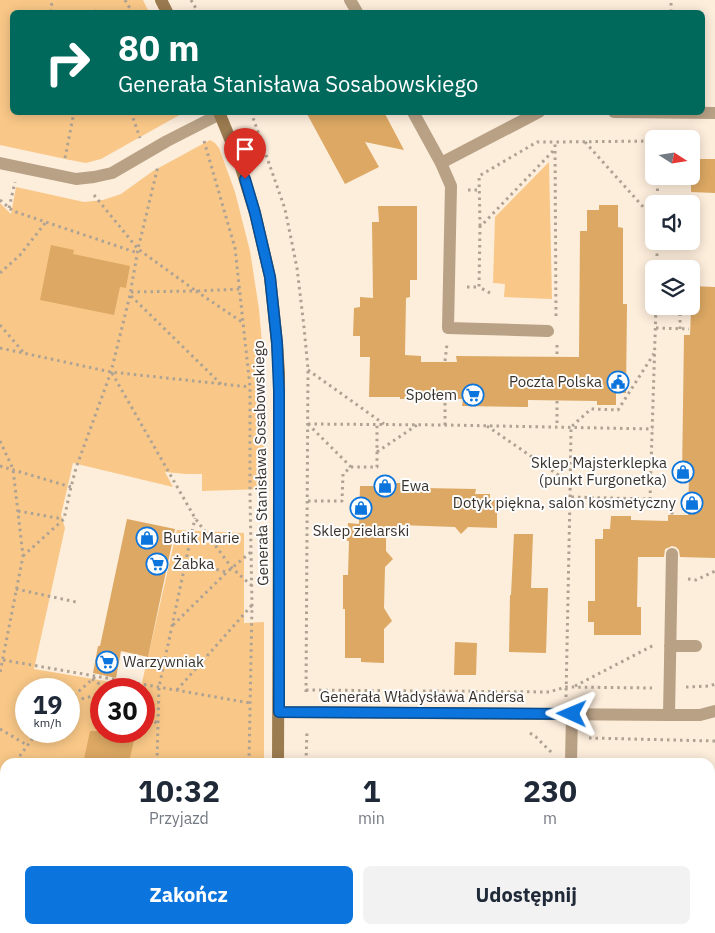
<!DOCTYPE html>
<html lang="pl">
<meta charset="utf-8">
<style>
:root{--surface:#fff;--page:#f2f2f3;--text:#1f2937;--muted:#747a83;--accent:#0c75dd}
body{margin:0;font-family:"IBM Plex Sans",sans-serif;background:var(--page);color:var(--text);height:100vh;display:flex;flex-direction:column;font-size:19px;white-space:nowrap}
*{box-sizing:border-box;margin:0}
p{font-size:16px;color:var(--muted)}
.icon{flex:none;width:28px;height:28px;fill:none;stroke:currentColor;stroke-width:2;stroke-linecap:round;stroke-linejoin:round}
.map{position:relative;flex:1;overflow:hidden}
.details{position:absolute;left:0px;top:758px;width:715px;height:176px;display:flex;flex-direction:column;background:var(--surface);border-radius:15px 15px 0 0;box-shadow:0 2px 12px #0003}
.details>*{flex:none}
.banner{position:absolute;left:10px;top:10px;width:695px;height:105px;border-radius:8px;box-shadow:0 2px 12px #0003;background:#00695c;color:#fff;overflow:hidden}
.needle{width:32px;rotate:102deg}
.tools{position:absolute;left:645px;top:130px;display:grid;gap:10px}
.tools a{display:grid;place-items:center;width:55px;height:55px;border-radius:8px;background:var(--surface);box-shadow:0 2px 12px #0003;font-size:25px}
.speed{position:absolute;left:15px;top:678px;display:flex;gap:10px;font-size:25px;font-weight:700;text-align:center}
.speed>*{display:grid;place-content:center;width:65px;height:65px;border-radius:50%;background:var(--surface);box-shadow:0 2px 12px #0003;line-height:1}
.speed small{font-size:12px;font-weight:400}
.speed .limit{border:8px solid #d22;background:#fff;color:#111}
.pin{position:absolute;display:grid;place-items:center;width:42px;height:42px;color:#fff;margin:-51px -21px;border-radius:50% 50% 50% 0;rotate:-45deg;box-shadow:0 0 5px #0007}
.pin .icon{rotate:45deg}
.me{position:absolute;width:55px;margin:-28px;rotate:271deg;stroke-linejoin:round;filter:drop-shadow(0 0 4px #0008)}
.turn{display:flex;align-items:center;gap:18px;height:105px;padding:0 25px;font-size:22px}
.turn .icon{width:65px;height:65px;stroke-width:2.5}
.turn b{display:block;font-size:35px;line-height:42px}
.eta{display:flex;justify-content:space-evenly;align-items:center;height:85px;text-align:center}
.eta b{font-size:30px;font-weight:700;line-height:35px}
.cta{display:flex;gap:10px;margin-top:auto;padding:10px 25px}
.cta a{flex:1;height:58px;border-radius:8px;background:var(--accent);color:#fff;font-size:20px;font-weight:700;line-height:58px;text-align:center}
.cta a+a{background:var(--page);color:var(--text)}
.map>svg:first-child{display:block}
</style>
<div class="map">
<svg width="715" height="933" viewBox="0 0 715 933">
<rect width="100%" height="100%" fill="#fdeddb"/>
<!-- green -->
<path fill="#f9c888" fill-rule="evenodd" d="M0 0H143L149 12H12V112L183 113 101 159 86 163 70 160 0 145Z
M210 140 215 143 219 148 235 192 250 251 259 309 264 366 265 489 202 491V474H186L165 472 173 487 73 463 61 515 65 528 34 669 141 687 177 530 244 533V623L264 622V762H5V929H185V933H0V203L11 214 16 187 84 202 103 200 121 194 153 171ZM26 689H69V731H26ZM101 689H144V731H101Z
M549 162 552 299 504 297 505 284 493 283 495 217Z"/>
<!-- building -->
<path fill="#dca863" d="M306 112H384L404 150 365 142 379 167 345 184Z
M691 159H715V193L691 192Z
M599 205H618V227L623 228V304H627L626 393H616V405H597V401L528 400V407L462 406 463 399H400V397H369L370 357H360V336H353L354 308 360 307V297L373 298 372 222H379L378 206H417V280H410V297L406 298 405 355 421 356V362H457L456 356 579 357 580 231H587V210H599Z
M51 245 74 250 73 254 130 266 126 288 120 287 114 315 40 300Z
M692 286 715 287V558L680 557 679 550 676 547 672 546 665 549 664 557H638L637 607H641V635H594V622H588V601H595V539H603V529H610L611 516H631V520L668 521V515H688L689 477H682L684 335H690Z
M384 483H423V488L476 489 475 494H490V500H495V507H497V528L468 527 461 534 455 527 400 525 386 536V551L393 559 385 567 384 608 392 621 384 629V663L361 662V658H345V609H343V575H348L349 541H347L348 523 359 524 360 486H384Z
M127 519 175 529 148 657 121 651 116 678 93 673 98 646H100Z
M514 534H533L531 588H548L546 653 509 652 510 595H511Z
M455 642 477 643 476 675H454Z
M90 731H136L129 762H103L84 759Z"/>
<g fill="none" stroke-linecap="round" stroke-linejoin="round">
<!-- path -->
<path stroke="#aea294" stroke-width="3" stroke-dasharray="2.5 4" stroke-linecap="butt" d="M125 0 132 12
M191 0 198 12
M51 12 52 0
M96 12 97 10
M671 12V0
M131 112 140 138
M251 112 285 209 297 268 304 327 308 369 306 694
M659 139 660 130
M204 141 235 248 250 387V495L252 605 249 762
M585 142 654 219
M65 158 74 112
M468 190H480
M94 195 138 249 196 291 240 289
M0 200 13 211 138 253
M657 204 658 176
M9 208 15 182
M480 226 479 176 537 142H555
M657 269V241
M0 273 20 255 46 222
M467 287H479
M131 292 196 291 242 322
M490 293 479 287 480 227 554 150
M131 296 221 384
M556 316 555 142 654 141
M0 325 24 353
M656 328 689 329
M680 329V306
M557 345V357
M0 348 111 372 250 387
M445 361 447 344
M308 370 384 424
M112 373 195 518 232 568 252 586
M557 401V427
M308 424 445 425 653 429
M308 424 351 467
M445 425V400
M487 426 570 483
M0 441 13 469 23 556 0 673
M377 452 417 425
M0 466 71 487
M570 497 571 427 591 409 618 410 655 352
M650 499 672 511V515
M308 501H342L343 474 351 467H377V424
M18 511 63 519
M23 556 64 519 71 487 76 468 111 372 130 295 138 249 158 166
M185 561 226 572
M688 579 696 580 715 571
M16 589 76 602
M173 625 227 572 251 552
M3 660 250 703
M92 679 107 689
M575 686 654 645
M686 687 710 686 715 684
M115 689 124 681
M177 690 252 605
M306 690 549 692 566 687 652 688
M566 697 570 497 650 499 656 306
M69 700 96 676
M69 702 101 694
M144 714 158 724
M0 729 27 745
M530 733 536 737 553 754
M589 738 715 741
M17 762 19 757 38 731
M157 762 159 687 195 518
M306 762 307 730
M0 784 5 780
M0 818 5 802
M173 929 190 933
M249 929V933
M155 933 156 929
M306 933V929"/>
<!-- lane -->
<path stroke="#b8a185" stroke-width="12" d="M670 646H696
M669 715 672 554
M571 762 572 714
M422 933V929
M570 933V929"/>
<!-- street -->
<path stroke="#b8a185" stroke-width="12" d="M350 0 357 12
M413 112 441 163 451 186 448 328 548 331
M614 112 715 113
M0 163 76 179 94 177 112 173 167 141 220 114
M441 163 539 112
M279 712 669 715H700L715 711"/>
<!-- secondary -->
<path stroke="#9b7b50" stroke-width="12" d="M161 0 167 12
M219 112 239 161 255 213 270 277 277 343 279 373V495L278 762
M278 933V929"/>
</g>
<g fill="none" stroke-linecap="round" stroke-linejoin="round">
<!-- route casing -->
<g stroke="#084c90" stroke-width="12">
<path id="route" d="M245 179 255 213 270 277 277 343 279 391V712L572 714"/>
</g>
<!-- route -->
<use href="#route" stroke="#0c75dd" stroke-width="9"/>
</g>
<!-- icons -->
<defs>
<g id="civic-ring" transform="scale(1.125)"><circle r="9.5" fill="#fdfdfd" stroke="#0c75dd" stroke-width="1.5"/><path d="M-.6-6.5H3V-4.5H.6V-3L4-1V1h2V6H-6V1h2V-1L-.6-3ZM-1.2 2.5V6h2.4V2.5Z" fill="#0c75dd"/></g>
<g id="supermarket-ring" transform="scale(1.125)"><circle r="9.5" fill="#fdfdfd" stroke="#0c75dd" stroke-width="1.5"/><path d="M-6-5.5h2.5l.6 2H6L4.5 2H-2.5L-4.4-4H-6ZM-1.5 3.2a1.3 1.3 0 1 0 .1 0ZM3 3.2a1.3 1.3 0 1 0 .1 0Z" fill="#0c75dd"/></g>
<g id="shop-ring" transform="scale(1.125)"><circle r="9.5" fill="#fdfdfd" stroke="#0c75dd" stroke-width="1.5"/><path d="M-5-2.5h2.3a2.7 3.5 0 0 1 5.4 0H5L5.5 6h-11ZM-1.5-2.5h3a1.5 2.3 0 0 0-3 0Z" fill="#0c75dd"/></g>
</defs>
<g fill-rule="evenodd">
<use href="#civic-ring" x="618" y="382"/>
<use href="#supermarket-ring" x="473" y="395"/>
<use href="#shop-ring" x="683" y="472"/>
<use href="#shop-ring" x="385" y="486"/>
<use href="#shop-ring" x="692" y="503"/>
<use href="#shop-ring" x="361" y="508"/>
<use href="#shop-ring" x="147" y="538"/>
<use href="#supermarket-ring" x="157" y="564"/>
<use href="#supermarket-ring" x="107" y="662"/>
</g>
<g text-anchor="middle" stroke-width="4" stroke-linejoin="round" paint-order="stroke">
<!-- poi labels -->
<g font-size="15" fill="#38322b" stroke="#fdfdfd" text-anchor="end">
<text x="602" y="387">Poczta Polska</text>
<text x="457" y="400">Społem</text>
<text x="667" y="468">Sklep Majsterklepka<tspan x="667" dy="17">(punkt Furgonetka)</tspan></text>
<text x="401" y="491" text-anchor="start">Ewa</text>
<text x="676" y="508">Dotyk piękna, salon kosmetyczny</text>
<text x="361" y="536" text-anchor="middle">Sklep zielarski</text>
<text x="163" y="543" text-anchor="start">Butik Marie</text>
<text x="173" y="569" text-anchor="start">Żabka</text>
<text x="123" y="667" text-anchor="start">Warzywniak</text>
</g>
<!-- street labels -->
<g font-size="15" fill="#38322b" stroke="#fdfdfd">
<text transform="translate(261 463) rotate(-91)" y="5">Generała Stanisława Sosabowskiego</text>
<text x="422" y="702">Generała Władysława Andersa</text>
</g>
</g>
</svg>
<div class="tools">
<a><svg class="needle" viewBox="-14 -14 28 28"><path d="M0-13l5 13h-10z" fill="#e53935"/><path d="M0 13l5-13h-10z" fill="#747a83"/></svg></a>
<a><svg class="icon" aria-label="sound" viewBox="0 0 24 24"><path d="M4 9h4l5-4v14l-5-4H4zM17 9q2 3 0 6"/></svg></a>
<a><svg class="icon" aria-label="layers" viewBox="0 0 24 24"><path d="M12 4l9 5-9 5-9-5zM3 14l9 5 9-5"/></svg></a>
</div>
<div class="speed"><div>19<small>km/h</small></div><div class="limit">30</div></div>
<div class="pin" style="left:245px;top:179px;background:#d93025"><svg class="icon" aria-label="arrive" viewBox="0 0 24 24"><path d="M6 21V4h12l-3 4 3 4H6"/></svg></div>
<svg class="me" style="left:572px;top:714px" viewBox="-20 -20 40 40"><path d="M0-17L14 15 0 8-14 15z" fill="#0c75dd" stroke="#fff" stroke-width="4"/></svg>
<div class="banner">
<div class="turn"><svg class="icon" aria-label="right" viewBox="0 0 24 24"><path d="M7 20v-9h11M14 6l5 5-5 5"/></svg><div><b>80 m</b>Generała Stanisława Sosabowskiego</div></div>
</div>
<section class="details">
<div class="eta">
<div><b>10:32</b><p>Przyjazd</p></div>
<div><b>1</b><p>min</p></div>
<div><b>230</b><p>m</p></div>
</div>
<div class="cta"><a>Zakończ</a><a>Udostępnij</a></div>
</section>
</div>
